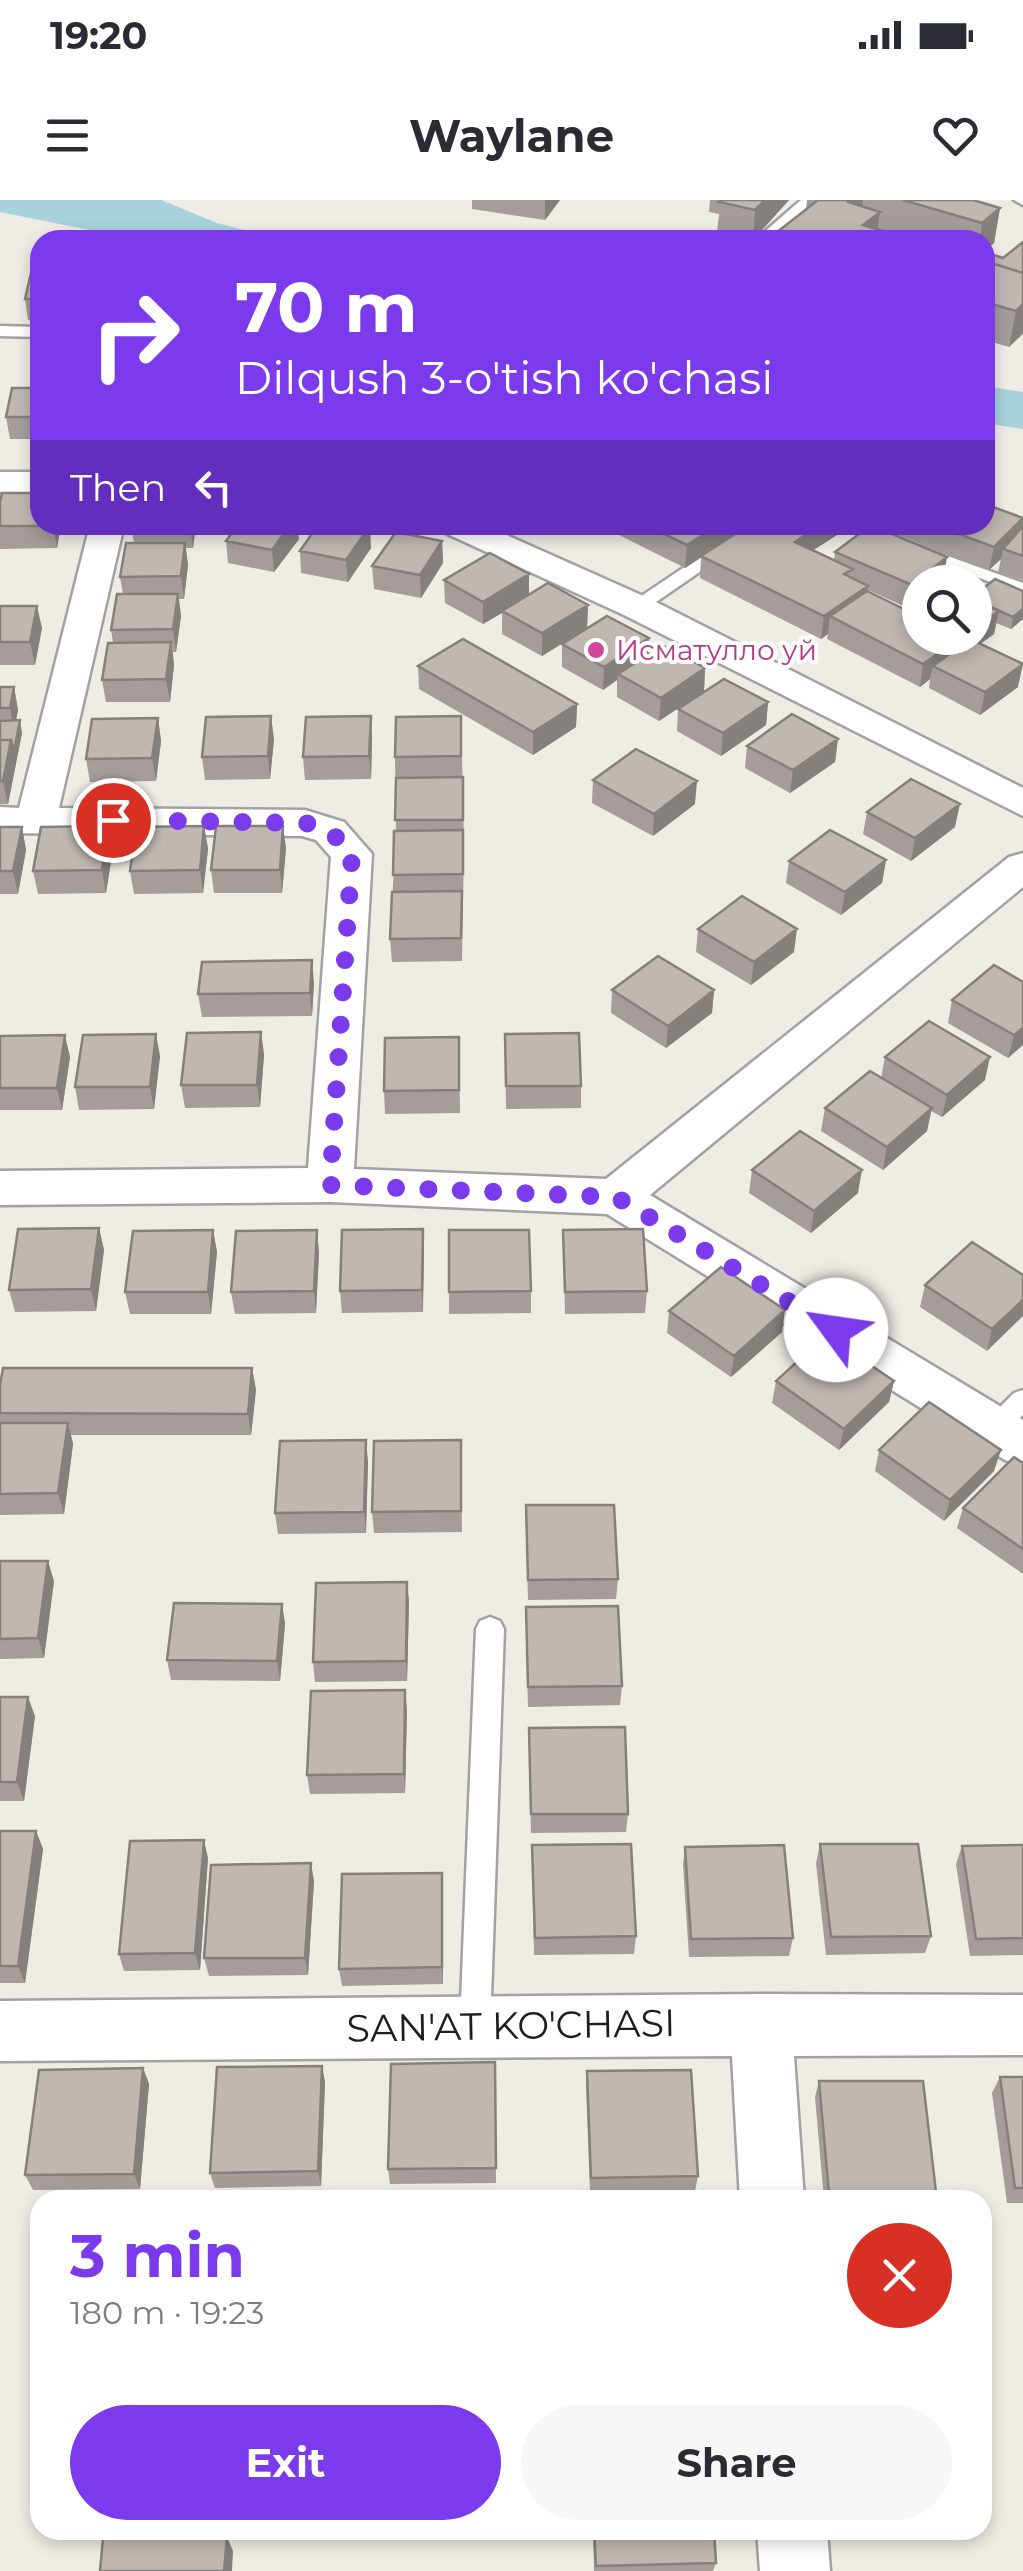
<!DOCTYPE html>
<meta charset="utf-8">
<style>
:root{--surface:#fff;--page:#f7f7f7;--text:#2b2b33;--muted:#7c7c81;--accent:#7c3aed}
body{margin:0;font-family:Montserrat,sans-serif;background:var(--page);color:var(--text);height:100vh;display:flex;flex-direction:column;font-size:38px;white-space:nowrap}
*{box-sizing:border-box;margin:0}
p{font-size:32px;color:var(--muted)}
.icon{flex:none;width:55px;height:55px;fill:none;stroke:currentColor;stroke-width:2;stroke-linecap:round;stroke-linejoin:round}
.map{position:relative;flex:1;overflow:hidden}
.drawer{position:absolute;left:30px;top:1990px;width:962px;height:350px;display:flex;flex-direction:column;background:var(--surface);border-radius:30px;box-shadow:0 5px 15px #0003}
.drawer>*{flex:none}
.guide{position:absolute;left:30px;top:30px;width:965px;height:305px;border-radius:30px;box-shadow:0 5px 15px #0003;background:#7c3aed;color:#fff;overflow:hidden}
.fabs{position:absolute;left:902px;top:365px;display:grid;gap:20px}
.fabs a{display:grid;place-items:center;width:90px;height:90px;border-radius:50%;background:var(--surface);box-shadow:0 5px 15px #0003;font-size:50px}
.pin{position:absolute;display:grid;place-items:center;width:85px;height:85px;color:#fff;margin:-42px;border:5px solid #fff;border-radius:50%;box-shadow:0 2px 10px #0007}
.me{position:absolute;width:110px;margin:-55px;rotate:301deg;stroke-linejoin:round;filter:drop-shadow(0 0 8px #0008)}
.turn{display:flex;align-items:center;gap:35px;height:210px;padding:0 40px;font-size:45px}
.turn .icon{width:130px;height:130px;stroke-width:2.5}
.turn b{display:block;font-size:70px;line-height:85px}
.then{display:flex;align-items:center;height:95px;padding:0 40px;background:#0003;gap:20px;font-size:38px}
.round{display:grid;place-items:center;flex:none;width:105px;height:105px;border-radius:52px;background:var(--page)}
.headline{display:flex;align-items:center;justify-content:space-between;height:170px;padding:0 40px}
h1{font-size:60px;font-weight:700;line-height:75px;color:var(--accent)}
.action{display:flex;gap:20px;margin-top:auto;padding:20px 40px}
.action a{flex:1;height:115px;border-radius:60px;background:var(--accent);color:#fff;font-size:40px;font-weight:700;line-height:115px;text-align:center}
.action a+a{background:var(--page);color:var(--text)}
.status{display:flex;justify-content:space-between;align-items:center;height:70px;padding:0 50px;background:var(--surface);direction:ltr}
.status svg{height:28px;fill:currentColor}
header{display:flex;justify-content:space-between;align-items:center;height:130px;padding:0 40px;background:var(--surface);font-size:45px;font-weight:700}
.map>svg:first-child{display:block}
</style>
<div class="status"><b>19:20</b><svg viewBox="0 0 49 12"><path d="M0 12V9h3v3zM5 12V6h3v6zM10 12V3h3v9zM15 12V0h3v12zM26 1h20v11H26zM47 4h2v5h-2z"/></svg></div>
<header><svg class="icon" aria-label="menu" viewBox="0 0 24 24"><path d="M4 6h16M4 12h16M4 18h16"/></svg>Waylane<svg class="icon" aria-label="heart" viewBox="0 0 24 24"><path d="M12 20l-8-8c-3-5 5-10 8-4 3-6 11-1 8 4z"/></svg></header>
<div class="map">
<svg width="1023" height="2371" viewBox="0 0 1023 2371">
<rect width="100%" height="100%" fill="#efebe5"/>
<!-- water -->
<path fill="#a7d1db" d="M0 0H161L217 23 282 40H139L0 12Z
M985 186 1023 192V229L985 223Z"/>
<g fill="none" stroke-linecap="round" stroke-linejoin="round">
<!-- service casing -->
<g stroke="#a2a2a2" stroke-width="5">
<path id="service" d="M801 0H817L771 40H755Z
M1014 0H1023V5Z
M0 126 40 127V137L0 136Z
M747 325H768L643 411H631V403Z
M836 325H861L1023 383V394Z
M1023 1190V1215L1003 1233H985L981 1226 1014 1193Z
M490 1417 500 1421 504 1429 490 1826 486 1836 475 1841 464 1836 460 1826 476 1429 480 1421Z"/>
</g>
<!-- minor casing -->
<g stroke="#a2a2a2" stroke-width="5">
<path id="minor" d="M0 272H40V292H0Z
M90 325H124L59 608 305 610 344 622 372 654 354 969 606 979 1009 657 1023 653V687L650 995 1023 1220V1266L1005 1260 607 1014 330 1002 0 1005V971L308 968 331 657 316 640 302 636 0 633V607L19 608Z
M438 325H484L650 399 1023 588V616L624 415 443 332Z
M761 1794 1023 1795V1855L794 1856 804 2000H740L732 1856 0 1861V1801Z
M757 2330H827L830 2371H760Z"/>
</g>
<!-- service -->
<use href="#service" fill="#fff" fill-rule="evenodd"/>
<!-- minor -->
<use href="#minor" fill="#fff" fill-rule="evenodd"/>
</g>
<!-- wall -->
<path fill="#a49d99" d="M472 0H560L545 20 472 9Z
M710 0H789L753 40 717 32 719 14 709 12Z
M807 0H973L1000 8 994 43 985 51V40H915L806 9Z
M1023 42V134L1009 147 985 140V52L1003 58Z
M40 73V120H28L25 99Z
M40 188V239H10L6 217Z
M0 302 61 325 57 348 0 349Z
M1023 318V380L998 372 1001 359 989 370 898 335 900 325H985Z
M131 325H196L193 348H186L188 365 184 399H179L181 416 176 452H173L174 465 170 502H106L102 480 113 442 111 430 123 394 120 377 134 343Z
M611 325H744V328L749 325H839L837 335 813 350 834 360 835 352 943 380 940 382H920V399L908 408 868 390 920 438H975V395L1023 391V419L1011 429 996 423 994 434 980 444 1018 487 980 515 929 488 930 479 920 487 827 439 828 434 821 439 700 378 701 357 685 368 611 331Z
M876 325H895L889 330Z
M299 339 274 372 228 363 226 341Z
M442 341 443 363 421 398 374 389 372 366Z
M371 348 348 382 301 373 300 351Z
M529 374V395L588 405 587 428 542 456 502 434V413L483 424 445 403 444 380Z
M0 406 42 428 35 465H0Z
M562 444 648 455 705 468 704 491 659 521 617 497V480L603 490 562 467Z
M418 466 577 504 576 527 533 555 419 489Z
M0 487H14L18 510 16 520 22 533 8 604H0Z
M768 502 766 525 721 556 677 531 678 509Z
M371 516 372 539 371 579 305 580 303 557Z
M461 516 464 643 462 761 392 762 390 739 396 631 395 557Z
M158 518 161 541 156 581 90 582 86 559Z
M274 539 270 579 205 580 202 557Z
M838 539 835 562 790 593 745 568 747 546Z
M593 580 695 604 653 636 592 603Z
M867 612 955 627 911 661 863 634Z
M109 626 113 649 106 693 38 694 33 671Z
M204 626 208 649 203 693 134 694 130 671Z
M0 627H22L26 650 18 694H0Z
M286 648 282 693H214L211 670Z
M886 660 882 683 841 715 786 683 789 661Z
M698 729 794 752 751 785 696 752Z
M1023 782V845L1008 858 948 823 952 800Z
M314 783 312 816 202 817 198 794Z
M612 790H714L712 813 666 848 611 813Z
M261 832 264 855 260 907 185 908 181 885Z
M505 834 581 886V908L506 909Z
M0 836 70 857 62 910H0Z
M459 837 460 913 385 914 384 891Z
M160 856 154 909 79 910 75 887Z
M885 857 985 880 942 917 931 911 927 931 883 970 821 931 825 908 881 878Z
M752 970 858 993 811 1033 749 993Z
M99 1028 104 1050 96 1111 15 1112 9 1090Z
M423 1029V1112L342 1113 340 1091Z
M213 1030 217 1052 211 1114H130L125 1092Z
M563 1030 647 1091 645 1113 565 1114Z
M319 1052 316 1113 235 1114 231 1092Z
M1023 1075 987 1151 920 1107 925 1085Z
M531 1091V1113L449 1114V1092Z
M669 1111 782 1132 731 1177 667 1133Z
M252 1168 256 1190 251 1235H71L73 1244 64 1314 0 1315V1185Z
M776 1181H894L889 1202 839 1250 772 1203Z
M461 1240 462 1332 374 1333 372 1312Z
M879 1250 994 1271 944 1321 875 1271Z
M368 1261 366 1333 278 1334 275 1313Z
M1023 1263V1374L957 1328 963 1308Z
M526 1326 618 1379 616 1399 528 1400Z
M0 1361 54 1381 44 1458 0 1459Z
M407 1382 409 1402 407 1481 315 1482 313 1462Z
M282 1404 285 1424 280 1481 171 1480 167 1460Z
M526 1427 622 1486 620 1505 528 1507Z
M0 1497 35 1516 24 1601H0Z
M407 1509 405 1593 310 1594 307 1575Z
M529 1548 628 1614 626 1632 531 1633Z
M0 1631H36L43 1649 25 1783H0Z
M820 1644 931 1736 925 1753 826 1755 816 1663Z
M1023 1645V1755L970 1756 956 1664 962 1646Z
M685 1647 793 1738 789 1756 689 1757 683 1665Z
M208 1658 200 1770 124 1771 119 1754Z
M532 1663 636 1736 634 1754 534 1755Z
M442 1673 443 1784 342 1786 339 1769Z
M314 1681 308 1775 209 1776 204 1758Z
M495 1862 496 1983 390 1984 388 1969Z
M322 1866 325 1882 321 1986 215 1988 210 1973Z
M143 1868 149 1884 140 1989 33 1990 25 1975Z
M587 1871 698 1976 695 1991 590 1993 586 1887Z
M1000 1877H1023V2003H1007L992 1893Z
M819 1881 936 1992 932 2000H824L815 1897Z
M593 2330H714L716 2363 713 2371H594Z"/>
<!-- shaded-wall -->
<path fill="#86807d" d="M545 0H560L545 20Z
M765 0H789L753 40 755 10Z
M850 0H863L861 24 848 2Z
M1000 8 994 43 985 51V40H980L982 23Z
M880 12 876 40 863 25Z
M1023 104V133L1009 147 1016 111Z
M1023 320V326L1003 349 1001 359 989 370 994 347Z
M53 325H61L57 348Z
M190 325H196L193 348Z
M290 325H297L299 339 274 372 272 350Z
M718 325H744V330L685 368 687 345Z
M820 325H839L837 335 792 364 795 342Z
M370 326 371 348 348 382 346 360Z
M442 341 443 363 421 398 420 375Z
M185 343 188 365 184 399 181 376Z
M947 357 943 380 940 382H920V399L908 408 912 385Z
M529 374V397L483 424V402Z
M868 386 865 408 830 416 828 434 821 439 824 416Z
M178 394 181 416 176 452 173 429Z
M588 405 587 428 542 456V433Z
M37 406 42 428 35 465 30 442Z
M1023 409V419L1011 429 1013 417Z
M999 411 994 434 942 471 933 466 930 479 920 487 923 464 961 438H975V428Z
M649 438 647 460 618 474 617 480 603 490 604 467Z
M171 442 174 465 170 502 166 479Z
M1023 464 1018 487 980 515 985 492Z
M705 468 704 491 659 521 661 498Z
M14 487 18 510 14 531 10 508Z
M768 502 766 525 721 556 723 533Z
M577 504 576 527 533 555V532Z
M271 516 274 539 270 579 268 556Z
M371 516 372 539 371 579 369 556Z
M158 518 161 541 156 581 152 558Z
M20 520 22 533 8 604 3 581 11 540Z
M838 539 835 562 790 593 793 570Z
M697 581 695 604 653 636 654 614Z
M960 604 955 627 911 661 915 638Z
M109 626 113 649 106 693 102 670Z
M204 626 208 649 203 693 200 670Z
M283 626 286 648 282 693 280 670Z
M22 627 26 650 18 694 13 671Z
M886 660 882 683 841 715 845 692Z
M797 729 794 752 751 785 754 762Z
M312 760 314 783 312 816 310 793Z
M714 790 712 813 666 848 668 826Z
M1023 828V845L1008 858 1014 835Z
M261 832 264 855 260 907 257 885Z
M156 834 160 856 154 909 150 887Z
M65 835 70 857 62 910 57 888Z
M990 857 985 880 942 917 947 895Z
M932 908 927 931 883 970 887 947Z
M862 970 858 993 811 1033 814 1011Z
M99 1028 104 1050 96 1111 91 1089Z
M423 1029 424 1051 423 1112 422 1090Z
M213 1030 217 1052 211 1114 208 1092Z
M317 1030 319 1052 316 1113 314 1091Z
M1023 1100V1116L987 1151 992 1129Z
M785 1110 782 1132 731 1177 734 1156Z
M252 1168 256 1190 251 1235 248 1214Z
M894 1181 889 1202 839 1250 844 1229Z
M68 1223 73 1244 64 1314 58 1293Z
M366 1240 368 1261 366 1333 364 1312Z
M1001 1250 994 1271 944 1321 950 1300Z
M48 1361 54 1381 44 1458 38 1438Z
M407 1382 409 1402 407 1481 406 1461Z
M282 1404 285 1424 280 1481 277 1461Z
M405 1490 407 1509 405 1593 404 1574Z
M28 1497 35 1516 24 1601 17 1582Z
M36 1631 43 1649 25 1783 18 1766Z
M204 1640 208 1658 200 1770 195 1753Z
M311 1663 314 1681 308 1775 305 1758Z
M442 1673 443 1691V1784L442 1767Z
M322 1866 325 1882 321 1986 318 1971Z
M143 1868 149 1884 140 1989 134 1974Z
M227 2337 233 2351 232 2371H224Z"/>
<!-- building -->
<path fill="#bfb7b2" stroke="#86807d" stroke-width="2.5" d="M722 0H765L755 10 719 2Z
M818 0H850L848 2 880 12 863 25 913 40H767Z
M903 0H973L1000 8 982 23Z
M1023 42V73L985 61V52L1003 58Z
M985 61 1023 73V104L1016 111 985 102Z
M31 73H40V99H25Z
M12 188H40V217H6Z
M2 293H40V325L53 326H0V302Z
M985 304 1023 318 994 347 934 325H985Z
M238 325H290L272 350 226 341Z
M318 325H365L370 326 346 360 300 351Z
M645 325H718L687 345Z
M749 325H820L795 342 853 369 844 374 868 386 824 416 701 356Z
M871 325 947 357 912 385 835 352Z
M1023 326V356L1003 349Z
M396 332 442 341 420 375 372 366Z
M126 343H185L181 376 120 377Z
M490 353 529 374 483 402 444 380Z
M995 379 1023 391V409L1013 417 975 400V395Z
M548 383 588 405 542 433 502 411Z
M867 391 920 417V438H961L923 464 830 416Z
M117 394H178L173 429 111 430Z
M975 400 999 411 975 428Z
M0 406H37L30 442H0Z
M607 416 649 438 604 467 562 444Z
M463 439 577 504 533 532 418 466Z
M970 439 1023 464 985 492 933 466Z
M171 442 166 479 102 480 108 443Z
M662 445 705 468 661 498 618 474Z
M724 479 768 502 723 533 678 509Z
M0 487H14L10 508H0Z
M792 514 838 539 793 570 747 546Z
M271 516 268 556 202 557 206 517Z
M371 516 369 556 303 557 306 517Z
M461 516V556L395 557 396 517Z
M158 518 152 558 86 559 92 519Z
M20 520 14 551 11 540H0V521Z
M0 540H11L3 581H0Z
M636 549 697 581 654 614 593 580Z
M463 577V620H395L396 578Z
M911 579 960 604 915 638 867 612Z
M109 626 102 670 33 671 41 627Z
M204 626 200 670 130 671 136 627Z
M216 626H283L280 670H211Z
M0 627H22L13 671H0Z
M463 630V674L393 675 394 631Z
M830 630 886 660 845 692 789 661Z
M462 691 461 738 390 739 392 692Z
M742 696 797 729 754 762 698 729Z
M658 756 714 790 668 826 612 790Z
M312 760 310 793 198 794 202 762Z
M994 765 1023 782V828L1014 835 952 800Z
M929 821 990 857 947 895 885 857Z
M261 832 257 885H181L187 833Z
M579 833 581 886H506L505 834Z
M156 834 150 887H75L83 835Z
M65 835 57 888H0V836Z
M459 837V890L384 891 385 838Z
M870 871 932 908 887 947 825 908Z
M800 931 862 970 814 1011 752 970Z
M99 1028 91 1089 9 1090 18 1029Z
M423 1029 422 1090 340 1091 342 1030Z
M643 1029 647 1091 565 1092 563 1030Z
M213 1030 208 1092H125L133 1031Z
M317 1030 314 1091 231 1092 236 1031Z
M449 1030H529L531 1091 449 1092Z
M972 1042 1023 1075V1100L992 1129 925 1085Z
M721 1067 785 1110 734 1156 669 1111Z
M826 1135 894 1181 844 1229 776 1181Z
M3 1168H252L248 1214 0 1213V1185Z
M929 1202 1001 1250 950 1300 879 1250Z
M0 1223H68L58 1293 0 1294Z
M366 1240 364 1312 275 1313 280 1241Z
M461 1240V1311L372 1312 374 1241Z
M1014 1257 1023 1263V1349L963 1308Z
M526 1305H614L618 1379 528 1380Z
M0 1361H48L38 1438 0 1439Z
M407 1382 406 1461 313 1462 316 1383Z
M174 1403 282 1404 277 1461 167 1460Z
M618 1406 622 1486 528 1487 526 1407Z
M405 1490 404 1574 307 1575 311 1491Z
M0 1497H28L17 1582H0Z
M625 1527 628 1614H531L529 1528Z
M0 1631H36L18 1766H0Z
M204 1640 195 1753 119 1754 130 1641Z
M631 1644 636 1736 535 1738 532 1645Z
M820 1644H918L931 1736 831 1737Z
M784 1645 793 1738 691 1739 685 1647Z
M1023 1645V1738L976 1739 962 1646Z
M311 1663 305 1758H204L211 1665Z
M442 1673V1767L339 1769 342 1674Z
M495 1862 496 1968 388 1969 391 1864Z
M322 1866 318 1971 210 1973 217 1867Z
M143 1868 134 1974 25 1975 39 1870Z
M691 1870 698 1976 591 1978 587 1871Z
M1000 1877H1023V1988H1015Z
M819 1881H923L936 1992 829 1993Z
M594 2330H714L716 2363 596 2366Z
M227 2337 224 2371H100L103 2338Z"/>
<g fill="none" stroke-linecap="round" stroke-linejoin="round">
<!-- route -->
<path stroke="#7c3aed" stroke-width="18" stroke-dasharray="0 32.4" d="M113 620 306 623 330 631 352 654 330 985 616 997 836 1130"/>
</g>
<!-- markers -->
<circle fill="#d1479c" stroke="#fff" stroke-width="4" cx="596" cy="450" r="10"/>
<g text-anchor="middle" stroke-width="8" stroke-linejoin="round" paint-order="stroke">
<!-- far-hotel labels -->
<g font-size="28" fill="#b23c85" stroke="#fff" text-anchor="start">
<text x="616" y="460">Исматулло уй</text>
</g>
<!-- near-street labels -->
<g font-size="38" fill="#1e1e1e" stroke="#fff">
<text transform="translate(511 1826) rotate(-1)" y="13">SAN'AT KO'CHASI</text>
</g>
</g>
</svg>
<div class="fabs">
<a><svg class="icon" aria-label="search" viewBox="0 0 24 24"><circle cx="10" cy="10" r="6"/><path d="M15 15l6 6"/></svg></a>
</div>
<div class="pin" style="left:113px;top:620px;background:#d93025"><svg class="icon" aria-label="arrive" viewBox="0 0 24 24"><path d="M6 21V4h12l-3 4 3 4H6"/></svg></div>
<svg class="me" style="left:836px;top:1130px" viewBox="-20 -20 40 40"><circle r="19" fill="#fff"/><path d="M0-13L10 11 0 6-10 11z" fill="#7c3aed"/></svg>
<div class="guide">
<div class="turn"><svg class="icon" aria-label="right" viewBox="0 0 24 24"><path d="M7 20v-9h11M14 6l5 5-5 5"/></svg><div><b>70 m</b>Dilqush 3-o'tish ko'chasi</div></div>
<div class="then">Then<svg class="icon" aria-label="left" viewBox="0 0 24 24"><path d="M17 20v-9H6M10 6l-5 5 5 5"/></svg></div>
</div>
<section class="drawer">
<div class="headline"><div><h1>3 min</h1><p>180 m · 19:23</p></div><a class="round" style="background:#d93025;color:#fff"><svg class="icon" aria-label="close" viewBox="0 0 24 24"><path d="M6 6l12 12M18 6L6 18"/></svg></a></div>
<div class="action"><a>Exit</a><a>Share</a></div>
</section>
</div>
